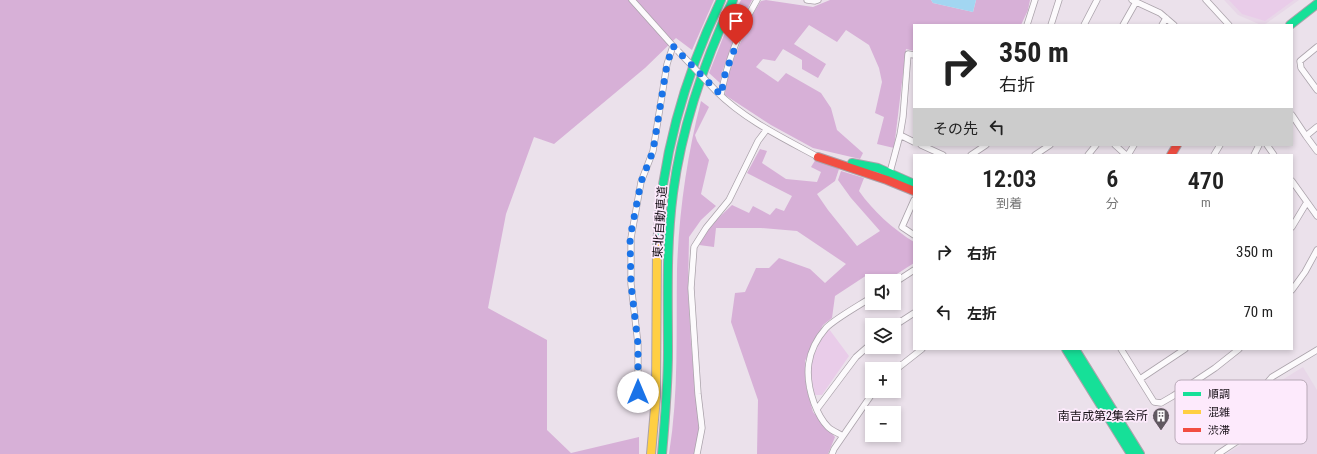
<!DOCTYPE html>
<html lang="ja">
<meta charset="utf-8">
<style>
:root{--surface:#fff;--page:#f2f2f2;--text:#222;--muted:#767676}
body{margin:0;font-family:"Roboto Condensed","Noto Sans JP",sans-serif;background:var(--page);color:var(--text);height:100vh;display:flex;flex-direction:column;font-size:15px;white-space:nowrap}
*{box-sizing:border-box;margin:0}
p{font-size:13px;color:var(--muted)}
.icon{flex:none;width:22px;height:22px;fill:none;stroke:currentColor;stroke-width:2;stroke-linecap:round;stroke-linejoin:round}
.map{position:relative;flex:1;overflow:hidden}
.drawer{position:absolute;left:913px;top:154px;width:380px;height:196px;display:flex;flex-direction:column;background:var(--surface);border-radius:0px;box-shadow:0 2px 6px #0003}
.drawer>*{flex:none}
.banner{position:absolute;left:913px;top:24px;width:380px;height:122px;border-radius:0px;box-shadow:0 2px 6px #0003;background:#fff;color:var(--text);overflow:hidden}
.fabs{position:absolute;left:865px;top:274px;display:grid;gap:8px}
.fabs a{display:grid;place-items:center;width:36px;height:36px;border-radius:0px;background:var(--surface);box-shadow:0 2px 6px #0003;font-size:20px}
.pin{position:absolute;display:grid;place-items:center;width:34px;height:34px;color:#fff;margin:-41px -17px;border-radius:50% 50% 50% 0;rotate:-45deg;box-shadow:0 0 4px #0007}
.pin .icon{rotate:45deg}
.me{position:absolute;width:44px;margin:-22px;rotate:0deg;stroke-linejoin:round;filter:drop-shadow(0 0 3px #0008)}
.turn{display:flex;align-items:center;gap:14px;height:84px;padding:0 20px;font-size:18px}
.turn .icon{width:52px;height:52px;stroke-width:2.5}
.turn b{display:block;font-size:28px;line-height:34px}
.then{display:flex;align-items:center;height:38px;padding:0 20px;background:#0003;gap:8px;font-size:15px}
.eta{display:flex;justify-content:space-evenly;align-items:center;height:68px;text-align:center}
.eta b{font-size:24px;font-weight:600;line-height:28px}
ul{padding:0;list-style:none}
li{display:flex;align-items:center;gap:12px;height:60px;padding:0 20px}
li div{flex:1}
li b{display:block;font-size:15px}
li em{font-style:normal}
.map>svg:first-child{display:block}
</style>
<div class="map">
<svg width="1317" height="454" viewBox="0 0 1317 454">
<rect width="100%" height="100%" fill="#ebe1eb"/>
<!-- built -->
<path fill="#e8d7e8" d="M1224 0H1299L1264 25H1261L1238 15Z
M1303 367 1317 390V454H1226L1288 416 1273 390 1274 385Z"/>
<!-- green -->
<path fill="#e9cce9" d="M1229 0H1294L1265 21 1242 14Z
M829 329 849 356 822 395H815C807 365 810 354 829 329Z"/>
<!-- forest -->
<path fill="#d7b0d7" d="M0 0H714L692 50 676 38 645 68 554 144 534 137 506 214 488 308 547 340V430L571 453 639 437V454H0Z
M741 0H752L745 14 722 72 720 83 709 73 726 30Z
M766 0 813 7 830 0H931L933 3 973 12 976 0H1030L1028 10 1021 25H914V51L906 49 894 148 877 144 884 117 875 113 882 82 879 68 869 45 846 30 837 42 809 25 794 44 826 64 818 78 802 69V60L783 49 775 61 763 59 756 67 778 82 786 73 821 93 831 108 837 130 863 153 860 159 813 148 771 125 725 95 727 75 752 15 761 1Z
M701 101 709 107 695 135 697 141 709 160 701 194 716 206 701 220 689 237 688 289 691 343 699 429 694 454H669C679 393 676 331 677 269 679 212 687 156 701 101Z
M760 149 767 151 762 163 786 179 817 182 821 172 811 167 816 159 839 169 835 181 817 194 828 210 857 246 880 231 851 198 838 180 841 171 864 178 859 191C873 211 893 229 914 242V263L886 281H879L867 275 835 296 832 318 823 325 805 361 806 387 813 412 835 437 828 454H757L758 400 731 322 735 293 745 292 756 268H769L779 258 810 269 825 283 846 264 797 231 761 228H716L714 247 699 245 709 227 732 205 749 213 753 206 770 215 776 208 784 211 792 196 747 173Z"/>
<!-- water -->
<path fill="#a2d6f1" d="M931 0H976L973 12 933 3Z"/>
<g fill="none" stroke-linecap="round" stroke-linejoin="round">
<!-- street casing -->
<g stroke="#aaa2aa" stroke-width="7">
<path id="street" d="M632 0 674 47
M807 0 815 1 818 0
M1132 0 1160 13 1174 25
M1206 0 1229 25
M1027 25 1035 0
M1051 25 1059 0
M1084 25 1097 0
M1123 25 1136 2
M1162 25 1166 18
M1317 47 1300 61 1301 68 1317 90
M716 91C745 120 783 138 818 157
M721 95C727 62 740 29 757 0
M1292 115 1306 136
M1317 127 1306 136 1317 151
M900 135 914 142
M921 145 943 155
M1115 145 1126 155
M1267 145 1274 155
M971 155 986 145
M1035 155 1050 145
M1088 155 1096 145
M1128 155 1134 145
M1214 155 1220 145
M1254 155 1259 145
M889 176 900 135 903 117 908 54 914 55
M1292 181 1317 216
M914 200 902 227 914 235
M1292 227 1307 202
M894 283 914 270
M1292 290 1305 272 1317 250
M872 297C860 305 836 318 826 328 806 351 804 375 814 403 817 411 821 420 828 427 832 431 838 433 843 436L874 391
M894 326 914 313
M1121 349 1154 402 1161 403 1173 396 1215 368 1239 349
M894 371 922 349
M1140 379 1185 349
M638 392V344L631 284V238L641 182 653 151 667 64 673 46
M817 409 856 357 872 343
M697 454 702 428 698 394 691 288 694 247 706 228 729 200 758 141 767 129
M832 454 834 449 843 436
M1218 454 1272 418 1277 411 1266 392V384L1272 377 1317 350"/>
</g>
<!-- fast casing -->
<g stroke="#aaa2aa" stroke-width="10">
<path id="fast" d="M1290 25 1317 4
M852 163 878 168 914 184
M657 247C661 159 683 80 721 0
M1066 349 1131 454
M1075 349 1140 454
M662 454C665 420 668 385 668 351 668 298 666 246 673 193 682 125 704 62 733 0"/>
</g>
<!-- slow casing -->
<g stroke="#aaa2aa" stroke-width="10">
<path id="slow" d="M651 454 656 397 657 247"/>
</g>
<!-- jam casing -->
<g stroke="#aaa2aa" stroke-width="10">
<path id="jam" d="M1171 155 1177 145
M818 157 887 180 914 191"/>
</g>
<!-- street -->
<use href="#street" stroke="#fcfafc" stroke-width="5.5"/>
<!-- fast -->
<use href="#fast" stroke="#16e098" stroke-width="8"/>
<!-- slow -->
<use href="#slow" stroke="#ffcf43" stroke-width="8"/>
<!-- jam -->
<use href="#jam" stroke="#f24e42" stroke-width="8"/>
<!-- street-bridge casing -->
<g stroke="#aaa2aa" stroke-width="7" stroke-linecap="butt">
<path id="street-bridge" d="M678 51 716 91"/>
</g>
<!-- street-bridge -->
<use href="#street-bridge" stroke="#fcfafc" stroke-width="5.5"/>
</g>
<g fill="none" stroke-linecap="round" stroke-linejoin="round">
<!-- route -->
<path stroke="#1a73e8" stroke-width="7" stroke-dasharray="0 12.6" d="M638 392V344L631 284 630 238 641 182 653 151 667 64 673 46 721 95 725 74 736 45"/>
</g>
<!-- icons -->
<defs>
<g id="building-pin" transform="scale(0.9)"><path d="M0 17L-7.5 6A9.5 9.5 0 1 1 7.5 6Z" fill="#615961" stroke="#fdeafc"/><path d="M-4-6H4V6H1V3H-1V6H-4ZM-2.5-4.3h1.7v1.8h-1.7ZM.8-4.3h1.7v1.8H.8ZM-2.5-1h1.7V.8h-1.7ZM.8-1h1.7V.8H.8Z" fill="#fff"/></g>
</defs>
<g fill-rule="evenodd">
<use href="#building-pin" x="1161" y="416"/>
</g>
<g text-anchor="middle" stroke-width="3.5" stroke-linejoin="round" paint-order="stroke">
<!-- street labels -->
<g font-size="12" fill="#171017" stroke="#fdeafc">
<text transform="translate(660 222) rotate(-86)" y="4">東北自動車道</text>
</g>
<!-- poi labels -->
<g font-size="12" fill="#171017" stroke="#fdeafc" text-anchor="end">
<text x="1148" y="420">南吉成第2集会所</text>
</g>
</g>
<!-- legend -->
<rect x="1175" y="380" width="132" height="64" rx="6" fill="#fdeafc" stroke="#b8a9b7" stroke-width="1"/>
<rect x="1183" y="392" width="18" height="4" fill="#16e098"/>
<rect x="1183" y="410" width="18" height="4" fill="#ffcf43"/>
<rect x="1183" y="428" width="18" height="4" fill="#f24e42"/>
<g font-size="11" fill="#171017">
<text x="1208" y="398">順調</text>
<text x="1208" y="416">混雑</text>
<text x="1208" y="434">渋滞</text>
</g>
</svg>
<div class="fabs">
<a><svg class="icon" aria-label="sound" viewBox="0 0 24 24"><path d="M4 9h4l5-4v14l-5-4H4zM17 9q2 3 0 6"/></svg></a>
<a><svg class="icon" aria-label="layers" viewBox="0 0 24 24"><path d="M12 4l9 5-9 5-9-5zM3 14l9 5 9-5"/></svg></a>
<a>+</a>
<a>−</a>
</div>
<div class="pin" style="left:736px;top:45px;background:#d93025"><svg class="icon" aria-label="arrive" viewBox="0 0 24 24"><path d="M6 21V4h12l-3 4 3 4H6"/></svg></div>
<svg class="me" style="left:638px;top:392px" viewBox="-20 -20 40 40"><circle r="19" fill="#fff"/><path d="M0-13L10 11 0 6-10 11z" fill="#1a73e8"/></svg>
<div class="banner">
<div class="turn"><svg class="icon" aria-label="right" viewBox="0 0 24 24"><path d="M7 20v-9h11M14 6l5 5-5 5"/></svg><div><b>350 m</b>右折</div></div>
<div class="then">その先<svg class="icon" aria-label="left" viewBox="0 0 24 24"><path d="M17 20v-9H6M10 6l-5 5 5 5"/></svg></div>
</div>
<section class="drawer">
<div class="eta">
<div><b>12:03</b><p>到着</p></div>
<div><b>6</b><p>分</p></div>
<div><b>470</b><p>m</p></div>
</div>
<ul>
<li><svg class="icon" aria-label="right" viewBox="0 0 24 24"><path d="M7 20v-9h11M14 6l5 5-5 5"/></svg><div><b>右折</b></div><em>350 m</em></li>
<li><svg class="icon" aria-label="left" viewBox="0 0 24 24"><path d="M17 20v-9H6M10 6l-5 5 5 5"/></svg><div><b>左折</b></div><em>70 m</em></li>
</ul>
</section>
</div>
